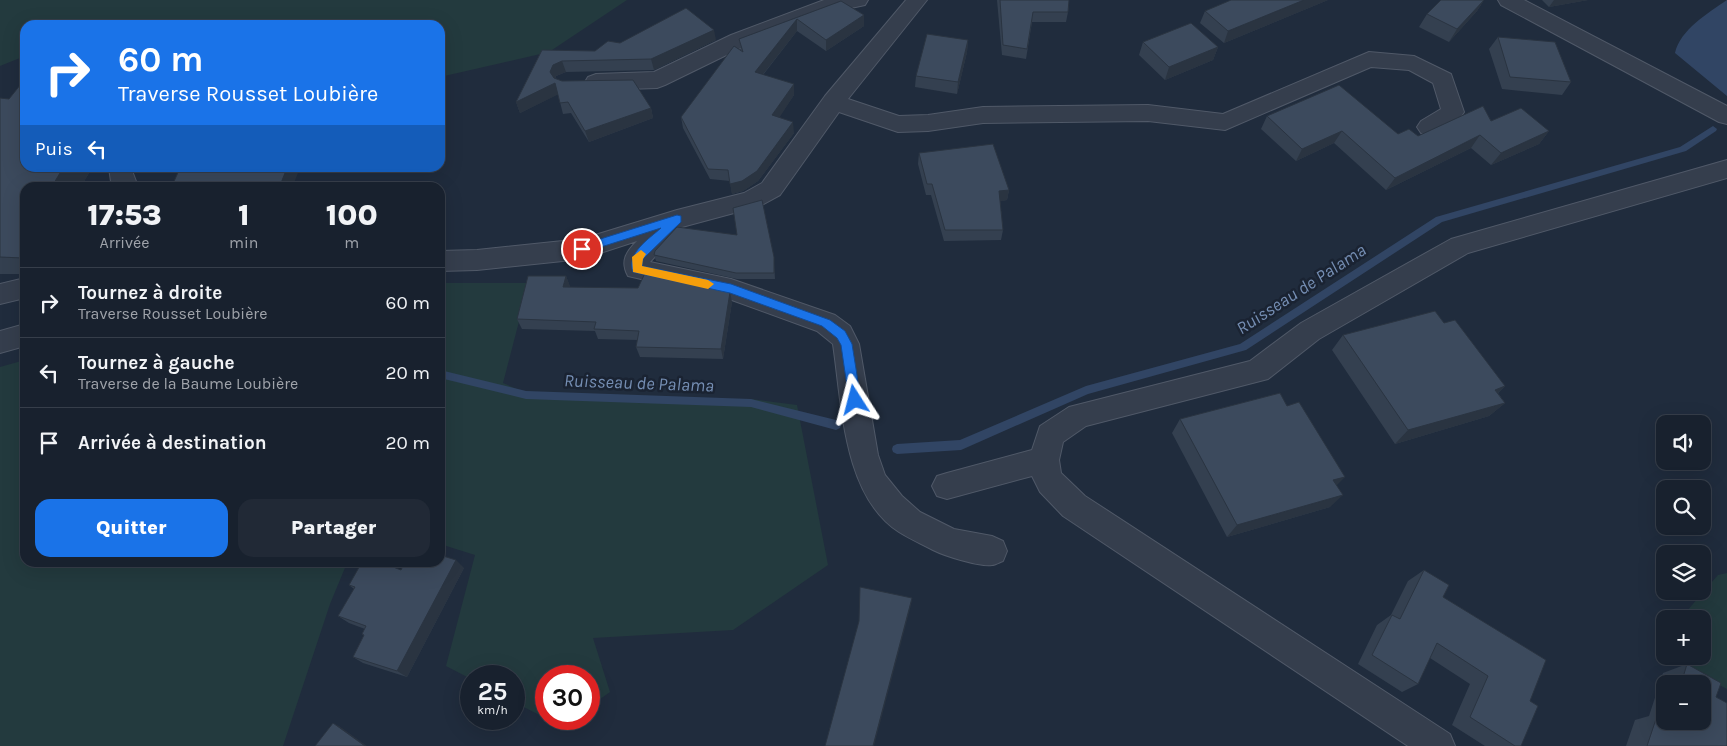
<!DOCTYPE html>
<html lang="fr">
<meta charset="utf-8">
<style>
:root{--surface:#18212e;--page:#212936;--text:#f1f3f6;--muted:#9fa3aa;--line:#363e4a;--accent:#1a73e8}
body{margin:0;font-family:Karla,sans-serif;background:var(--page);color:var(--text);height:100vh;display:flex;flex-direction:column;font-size:19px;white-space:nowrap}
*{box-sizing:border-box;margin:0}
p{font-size:16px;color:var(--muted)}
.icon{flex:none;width:28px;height:28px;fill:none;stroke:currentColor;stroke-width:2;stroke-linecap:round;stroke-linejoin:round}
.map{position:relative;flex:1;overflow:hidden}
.side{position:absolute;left:20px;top:182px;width:425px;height:385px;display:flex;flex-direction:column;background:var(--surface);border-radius:15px;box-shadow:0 5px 20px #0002,0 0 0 1px var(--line)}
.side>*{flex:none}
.hud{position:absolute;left:20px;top:20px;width:425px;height:152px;border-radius:15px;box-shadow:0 5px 20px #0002,0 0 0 1px var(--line);background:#1a73e8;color:#fff;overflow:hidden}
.tools{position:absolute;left:1656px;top:415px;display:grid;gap:10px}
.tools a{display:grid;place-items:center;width:55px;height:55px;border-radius:10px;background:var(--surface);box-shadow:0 5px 20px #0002,0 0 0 1px var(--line);font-size:25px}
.speed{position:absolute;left:460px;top:665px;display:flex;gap:10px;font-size:25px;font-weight:700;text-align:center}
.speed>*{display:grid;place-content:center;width:65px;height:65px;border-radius:50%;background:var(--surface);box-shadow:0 5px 20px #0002,0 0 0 1px var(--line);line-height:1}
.speed small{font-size:12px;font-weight:400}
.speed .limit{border:8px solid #d22;background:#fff;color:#111}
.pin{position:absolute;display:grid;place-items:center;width:42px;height:42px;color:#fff;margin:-21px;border:2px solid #fff;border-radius:50%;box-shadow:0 1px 5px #0007}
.me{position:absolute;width:55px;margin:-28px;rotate:351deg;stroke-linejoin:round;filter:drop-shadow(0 0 4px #0008)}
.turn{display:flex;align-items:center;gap:18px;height:105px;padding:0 15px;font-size:22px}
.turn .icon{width:65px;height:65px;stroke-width:2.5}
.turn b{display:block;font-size:35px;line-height:42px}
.then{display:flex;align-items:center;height:48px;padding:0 15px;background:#0003;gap:10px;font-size:19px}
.eta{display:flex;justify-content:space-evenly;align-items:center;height:85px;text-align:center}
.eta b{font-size:30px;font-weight:800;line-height:35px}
.primary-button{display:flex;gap:10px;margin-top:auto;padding:10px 15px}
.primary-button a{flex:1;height:58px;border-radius:15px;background:var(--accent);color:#fff;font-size:20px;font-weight:800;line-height:58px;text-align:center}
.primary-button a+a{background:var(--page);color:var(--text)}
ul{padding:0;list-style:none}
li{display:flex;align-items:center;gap:15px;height:70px;padding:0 15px;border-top:1px solid var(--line)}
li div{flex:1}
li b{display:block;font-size:19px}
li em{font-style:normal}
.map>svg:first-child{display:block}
</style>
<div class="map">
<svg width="1727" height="746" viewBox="0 0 1727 746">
<rect width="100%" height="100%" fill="#202c3d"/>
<!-- green -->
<path fill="#233a3e" d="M0 0H627L549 52 440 77V25H25V56L0 66Z
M440 283H529L503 383 528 394 598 400 751 399 797 405 828 565 733 630 593 638 610 692 589 707V676H546V719H571L561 726 514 702V676H471V679L446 666 475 555 440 544Z
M25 360V562L347 563 330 604 283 746H0V367Z
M1727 573V689L1665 657 1662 640 1665 636V656H1702V619H1680L1718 575Z"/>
<!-- water -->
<path fill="#314564" d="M1727 0V96L1675 53C1680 30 1708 13 1727 0Z"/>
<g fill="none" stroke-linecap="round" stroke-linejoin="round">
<!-- stream -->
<path fill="#314564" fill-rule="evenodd" d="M1713 126 1717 129 1716 131 1686 151 1442 222 1246 350 1088 394 961 450 897 454 893 452 892 449 893 446 897 444 960 440 1086 386 1240 344 1436 217 1680 147Z
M440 370 526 391 751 399 836 420 840 422 841 425 840 428 836 430 751 407 526 399 440 378Z"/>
<!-- minor casing -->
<g stroke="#505968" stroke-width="2">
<path id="minor" d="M824 0H868L865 5 832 12 747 45 665 85 657 88 596 90 588 87 585 82 588 77 596 74 654 72 731 35Z
M906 0H927L848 99 899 116 928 115 983 107 1148 105 1223 114 1369 52 1414 56 1451 74 1464 112C1459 121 1440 135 1429 135 1426 135 1424 134 1421 133L1417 127 1421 121 1441 109 1433 83 1409 70 1371 67 1225 130 1148 121 983 123 928 131 898 132 839 112 780 195 760 206 682 227 650 262 731 279 835 315 850 326 859 344 878 455 885 475 902 496 920 512 954 529 992 536 1003 541 1007 551 1003 561C1000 562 995 565 992 565 980 567 945 556 933 550 922 544 910 539 899 532 843 496 842 404 833 344L817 331 729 299 628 276C620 261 626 252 637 241L582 259 477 270 440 271V251L477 250 582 239 677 210 744 193 762 183 825 96Z
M1498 0H1524L1727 106V124L1719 122 1501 5Z
M1727 160V178L1468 253 1319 339 1268 379 1086 426 1063 442 1059 460 1061 473 1085 496 1450 734 1455 746H1408L1063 516 1040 492 1032 476 947 499 937 496 932 486 937 476 947 473 1032 450 1040 426 1069 407 1250 361 1301 323 1451 239Z
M109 168H131L137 184 136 188H112Z
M25 278V298L0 304V284Z
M25 324V346L0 353V331Z"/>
</g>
<!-- minor -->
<use href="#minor" fill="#353e4d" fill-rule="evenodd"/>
</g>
<!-- wall -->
<path fill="#344050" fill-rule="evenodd" d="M997 0H1069L1068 12 1066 22H1032L1026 59 1002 55Z
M1328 0 1224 43 1200 23 1205 11Z
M1441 0H1484L1477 11 1449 42 1419 27 1427 14Z
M1542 0H1588L1549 7Z
M841 1 864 26 826 51 797 31 763 75 794 84V95L779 117 794 133 758 181 743 191 732 194 730 181 710 179 683 128 681 117 741 51 739 39Z
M1498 37 1571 82 1562 95 1502 89 1489 49Z
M716 40 654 70 566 72 556 76 555 79 562 81 651 108 653 118 589 142 571 113 563 114 558 94 520 113 516 102 542 50 595 51 620 43Z
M968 40 967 52 957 94 915 87 916 76Z
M1143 42 1218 47 1213 60 1165 80 1139 55Z
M0 98 92 168 80 188H25V274H0Z
M1267 116 1398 134 1418 136 1491 121 1549 131 1539 144 1491 165 1471 148 1386 190 1334 143 1296 161 1261 129Z
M919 153 1009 190 1007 200 1000 201 1003 230 1001 240 944 241 931 195H926L918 164Z
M654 255 774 263 775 279H737L656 261Z
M566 276 570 287 732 302 723 359 640 357 636 347 638 340 598 339 595 331 522 329 517 319Z
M1444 323 1505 386 1498 393 1505 403 1489 416 1395 444 1332 350 1343 335Z
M1180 419 1336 485 1330 507 1227 537 1172 433Z
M464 568 407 677 363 663 353 657 364 636 362 634 365 629 349 623 338 616 354 589 349 585 401 570Z
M1424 570 1443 597 1530 701 1521 746H1485L1452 725 1470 684 1430 658 1418 684 1402 692 1358 664 1377 625 1391 615 1408 581Z
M1687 664 1716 697 1727 746H1626L1635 720 1649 716 1663 673ZM1665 684H1702V721H1665Z"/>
<!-- shaded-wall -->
<path fill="#2a3441" d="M1304 0H1328L1224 43 1228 31Z
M1484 0 1477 11 1449 42 1457 29Z
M1554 0H1588L1549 7Z
M864 15V26L826 51V40Z
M797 19V31L756 83 755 72Z
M714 30 716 40 654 70 651 59Z
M968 40 967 52 957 94 958 82Z
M1218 47 1213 60 1165 80 1169 67Z
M562 61 566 72 556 76 553 83 550 72 553 65Z
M555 83 559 94 520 113 516 102Z
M794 84V95L774 126 772 115Z
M651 108 653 118 589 142 585 131Z
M793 122 794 133 758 181 743 191 732 194 730 184Z
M1342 131 1334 143 1296 161 1302 149Z
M1549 131 1539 144 1491 165 1501 153Z
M1480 135 1471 148 1386 190 1395 178Z
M63 168H92L80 188H51Z
M287 168H300L292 188H279Z
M1009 190 1007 200 997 202 999 191Z
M566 276 570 286 568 297 563 287Z
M730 292 732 302 723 359 721 349Z
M1505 386 1490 400 1495 390Z
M1505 403 1489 416 1395 444 1408 430Z
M1345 477 1333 489V480Z
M1343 495 1330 507 1227 537 1237 525Z
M456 560 464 568 407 677 397 671Z
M912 598 911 605 874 746H873Z
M333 723 339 726 367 746H365Z"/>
<!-- building -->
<path fill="#3c4a5d" stroke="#2a3441" d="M1000 0H1069L1068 12H1033L1027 49 1003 45Z
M1231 0H1304L1228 31 1205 11Z
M1441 0H1484L1457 29 1427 14Z
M841 1 864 15 826 40 797 19 755 72 794 84 772 115 793 122 757 171 742 181 730 184 728 170 708 169 681 117 734 46 743 52 739 39Z
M686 8 714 30 651 59 562 61 553 65 550 72 554 78 562 81 633 80 651 108 585 131 568 102 560 103 555 83 516 102 542 50 595 51 608 41 620 43Z
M1191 23 1218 47 1169 67 1143 42Z
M927 34 968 40 958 82 916 76Z
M1498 37 1555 42 1571 82 1510 77Z
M21 84H25V168H63L51 188H25V254L23 258 0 257V98L9 99Z
M1339 85 1398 134 1409 129 1418 136 1483 106 1491 121 1521 108 1549 131 1501 153 1480 135 1395 178 1342 131 1302 149 1267 116Z
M993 144 1009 190 999 191 1003 230H945L932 184H927L919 153Z
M180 168H287L279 188H171Z
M762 200 774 257V273H736L654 255 655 251 677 227 737 235 733 208Z
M645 273 730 292 721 349 636 347 639 331 594 329 596 322 517 319 528 276H566L563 287 638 288Z
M1435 311 1444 323 1455 320 1505 386 1495 390 1505 403 1408 430 1343 335Z
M1280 393 1287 406 1299 402 1345 477 1333 480 1343 495 1237 525 1180 419Z
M440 555 456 560 397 671 353 657 364 635 362 634 366 626 338 616 355 587 349 585 362 562H380L401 570 405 562H440Z
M1424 570 1449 585 1443 597 1546 660 1530 701 1538 706 1521 746H1515L1470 717 1488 676 1437 643 1418 684 1372 655 1392 615 1400 619Z
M860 587 912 598 873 746H825L859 621Z
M1687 664 1721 683 1716 697 1727 703V746H1647L1658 713 1665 717V721H1702V684H1681Z
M333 723 365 746H315Z"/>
<!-- route -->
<path fill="#1a73e8" stroke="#114b97" d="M677 215 681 216V222L643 259 642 266 731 284 830 320 845 331 852 344 861 400 859 403H851L849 400 841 345 837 338 822 326 730 293 633 272C626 253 649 239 661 228L582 253 576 249 578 246Z"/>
<!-- slow -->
<path fill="#f59e0b" d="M641 250 646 254 643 259 642 266 708 280 714 284 708 289 633 272 632 257Z"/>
<g text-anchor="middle" stroke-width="5" stroke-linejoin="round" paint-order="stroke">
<!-- water labels -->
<g font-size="18" font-style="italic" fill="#758eb3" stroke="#1a2332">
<text transform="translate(1301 289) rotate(-33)" y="6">Ruisseau de Palama</text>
<text transform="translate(639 383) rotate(2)" y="6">Ruisseau de Palama</text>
</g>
</g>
</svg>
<div class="tools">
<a><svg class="icon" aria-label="sound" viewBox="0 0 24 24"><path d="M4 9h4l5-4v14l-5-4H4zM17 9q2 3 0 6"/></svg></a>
<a><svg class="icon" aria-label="search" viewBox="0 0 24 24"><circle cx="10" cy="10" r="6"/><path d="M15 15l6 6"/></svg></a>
<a><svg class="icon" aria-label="layers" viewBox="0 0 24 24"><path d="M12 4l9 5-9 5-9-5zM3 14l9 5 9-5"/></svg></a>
<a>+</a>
<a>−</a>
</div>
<div class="speed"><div>25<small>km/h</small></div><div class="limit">30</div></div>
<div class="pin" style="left:582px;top:249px;background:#d93025"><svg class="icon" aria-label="arrive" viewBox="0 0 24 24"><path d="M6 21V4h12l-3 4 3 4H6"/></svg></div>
<svg class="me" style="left:855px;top:400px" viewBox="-20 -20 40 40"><path d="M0-17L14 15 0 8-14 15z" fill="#1a73e8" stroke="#fff" stroke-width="4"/></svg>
<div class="hud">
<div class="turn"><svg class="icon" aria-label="right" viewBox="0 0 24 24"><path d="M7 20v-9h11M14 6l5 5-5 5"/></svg><div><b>60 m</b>Traverse Rousset Loubière</div></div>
<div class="then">Puis<svg class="icon" aria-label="left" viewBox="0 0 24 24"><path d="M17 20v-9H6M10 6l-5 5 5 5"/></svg></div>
</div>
<section class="side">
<div class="eta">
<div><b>17:53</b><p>Arrivée</p></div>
<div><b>1</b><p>min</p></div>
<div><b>100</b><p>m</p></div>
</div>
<ul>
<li><svg class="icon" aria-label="right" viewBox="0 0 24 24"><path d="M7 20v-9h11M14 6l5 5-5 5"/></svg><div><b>Tournez à droite</b><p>Traverse Rousset Loubière</p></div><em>60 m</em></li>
<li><svg class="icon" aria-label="left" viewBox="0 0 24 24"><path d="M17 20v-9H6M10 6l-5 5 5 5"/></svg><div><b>Tournez à gauche</b><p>Traverse de la Baume Loubière</p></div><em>20 m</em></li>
<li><svg class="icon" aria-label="arrive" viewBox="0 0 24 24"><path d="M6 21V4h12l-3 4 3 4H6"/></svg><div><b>Arrivée à destination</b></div><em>20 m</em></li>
</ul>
<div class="primary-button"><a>Quitter</a><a>Partager</a></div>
</section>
</div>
